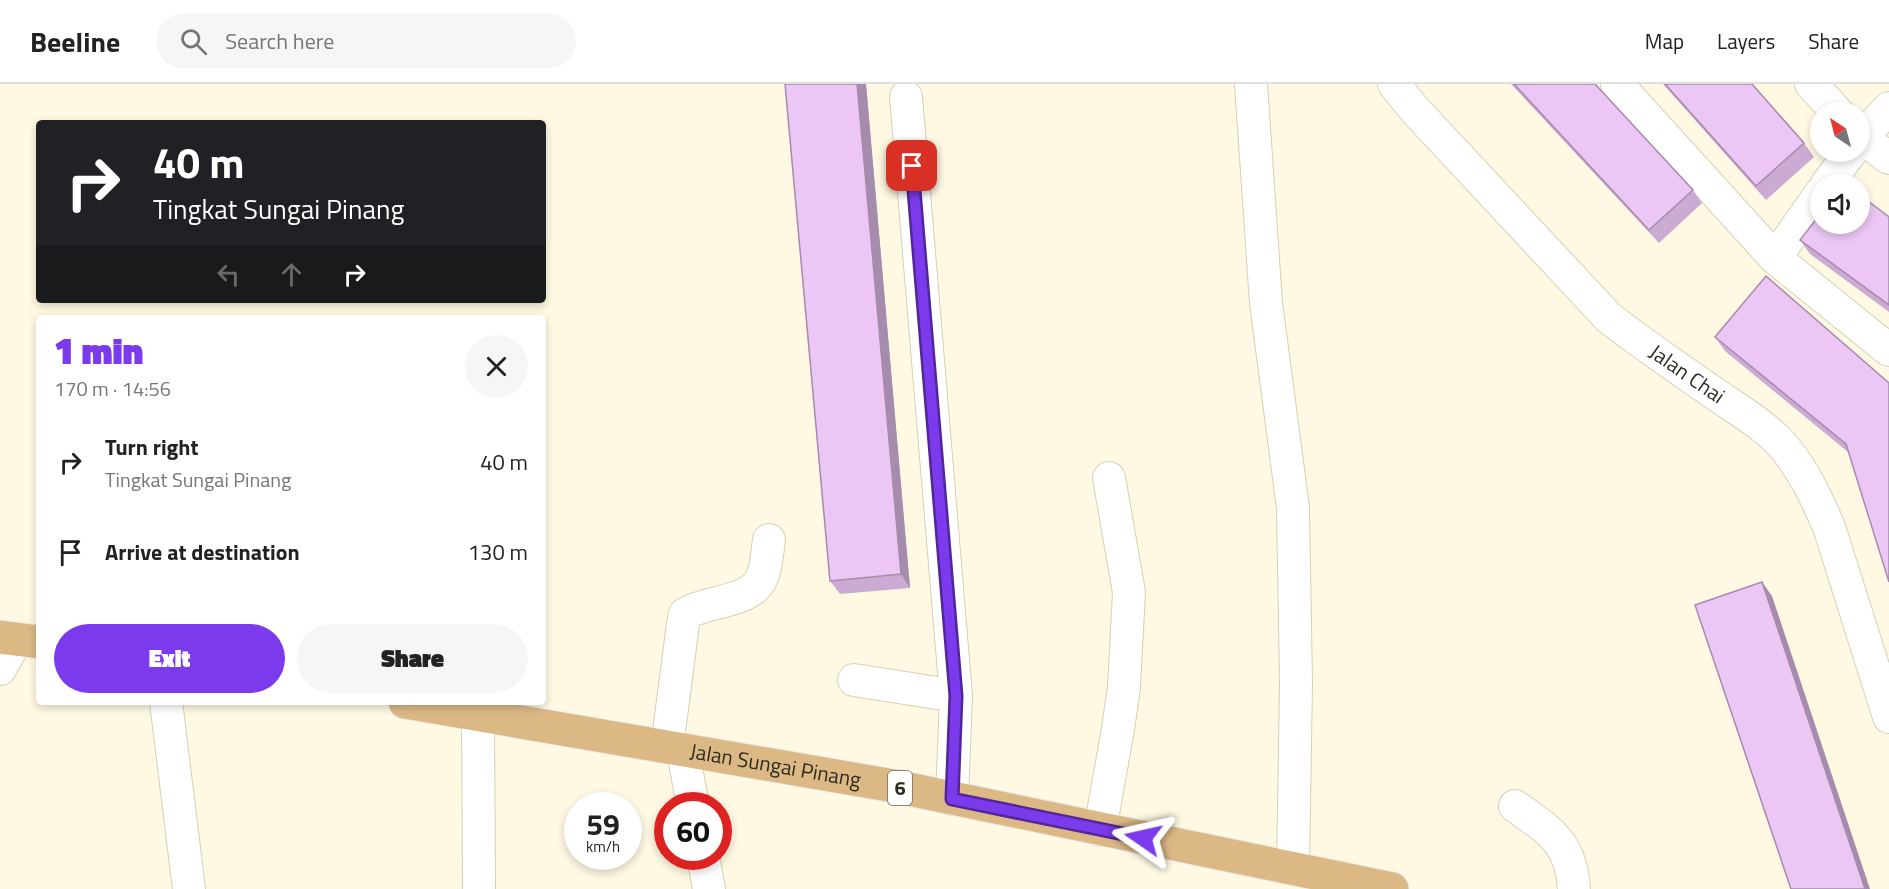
<!DOCTYPE html>
<meta charset="utf-8">
<style>
:root{--surface:#fff;--page:#f6f6f6;--text:#222;--muted:#767676;--line:#e0e0e0;--accent:#7c3aed}
body{margin:0;font-family:"Titillium Web",sans-serif;background:var(--page);color:var(--text);height:100vh;display:flex;flex-direction:column;font-size:22px;white-space:nowrap}
*{box-sizing:border-box;margin:0}
p{font-size:20px;color:var(--muted)}
.icon{flex:none;width:33px;height:33px;fill:none;stroke:currentColor;stroke-width:2;stroke-linecap:round;stroke-linejoin:round}
.map{position:relative;flex:1;overflow:hidden}
.side{position:absolute;left:36px;top:231px;width:510px;height:390px;display:flex;flex-direction:column;background:var(--surface);border-radius:6px;box-shadow:0 3px 9px #0003}
.side>*{flex:none}
.banner{position:absolute;left:36px;top:36px;width:510px;height:183px;border-radius:6px;box-shadow:0 3px 9px #0003;background:#202124;color:#fff;overflow:hidden}
.needle{width:39px;rotate:324deg}
.fabs{position:absolute;left:1810px;top:18px;display:grid;gap:12px}
.fabs a{display:grid;place-items:center;width:60px;height:60px;border-radius:50%;background:var(--surface);box-shadow:0 3px 9px #0003;font-size:30px}
.speed{position:absolute;left:564px;top:708px;display:flex;gap:12px;font-size:30px;font-weight:700;text-align:center}
.speed>*{display:grid;place-content:center;width:78px;height:78px;border-radius:50%;background:var(--surface);box-shadow:0 3px 9px #0003;line-height:1}
.speed small{font-size:15px;font-weight:400}
.speed .limit{border:9px solid #d22;background:#fff;color:#111}
.pin{position:absolute;display:grid;place-items:center;width:51px;height:51px;color:#fff;margin:-26px;border-radius:12px;box-shadow:0 3px 9px #0006}
.me{position:absolute;width:66px;margin:-33px;rotate:281deg;stroke-linejoin:round;filter:drop-shadow(0 0 4px #0008)}
.turn{display:flex;align-items:center;gap:21px;height:126px;padding:0 18px;font-size:27px}
.turn .icon{width:78px;height:78px;stroke-width:2.5}
.turn b{display:block;font-size:42px;line-height:51px}
.lanes{display:flex;align-items:center;height:57px;padding:0 18px;background:#0003;justify-content:center;gap:30px;direction:ltr}
.lanes .off{opacity:.35}
.round{display:grid;place-items:center;flex:none;width:63px;height:63px;border-radius:32px;background:var(--page)}
.head{display:flex;align-items:center;justify-content:space-between;height:102px;padding:0 18px}
h1{font-size:36px;font-weight:800;line-height:45px;color:var(--accent)}
.button{display:flex;gap:12px;margin-top:auto;padding:12px 18px}
.button a{flex:1;height:69px;border-radius:36px;background:var(--accent);color:#fff;font-size:24px;font-weight:800;line-height:69px;text-align:center}
.button a+a{background:var(--page);color:var(--text)}
ul{padding:0;list-style:none}
li{display:flex;align-items:center;gap:18px;height:90px;padding:0 18px}
li div{flex:1}
li b{display:block;font-size:22px}
li em{font-style:normal}
header{display:flex;align-items:center;gap:36px;box-sizing:border-box;height:84px;padding:0 30px;background:var(--surface);border-bottom:2px solid var(--line)}
header strong{font-size:28px}
nav{display:flex;gap:33px;margin-inline-start:auto;font-size:21px}
.search{width:420px;height:54px;background:var(--page);display:flex;align-items:center;gap:15px;box-sizing:border-box;padding:0 21px;border-radius:33px;color:var(--muted);font-size:22px}
.map>svg:first-child{display:block}
</style>
<header>
<strong>Beeline</strong>
<div class="search"><svg class="icon" aria-label="search" viewBox="0 0 24 24"><circle cx="10" cy="10" r="6"/><path d="M15 15l6 6"/></svg>Search here</div>
<nav><a>Map</a><a>Layers</a><a>Share</a></nav>
</header>
<div class="map">
<svg width="1889" height="805" viewBox="0 0 1889 805">
<rect width="100%" height="100%" fill="#fff9e3"/>
<g fill="none" stroke-linecap="round" stroke-linejoin="round">
<!-- minor casing -->
<g stroke="#d6d0b5" stroke-width="34">
<g id="minor">
<path d="M1251 0 1266 219 1293 424 1296 598 1293 785"/>
<path id="s1" d="M1394 0 1414 25 1609 234C1643 260 1679 285 1714 309 1738 326 1765 341 1784 363 1804 387 1817 415 1829 443L1889 633"/>
<path d="M1617 0 1775 174 1889 266"/>
<path d="M1811 0 1837 28"/>
<path d="M906 13 956 612 952 715"/>
<path d="M1860 53 1889 74"/>
<path d="M1860 55 1889 24"/>
<path d="M1827 100 1851 68"/>
<path d="M1775 174 1821 109"/>
<path d="M0 585 17 555"/>
<path d="M854 596 956 612"/>
<path d="M166 618 189 805"/>
<path d="M478 631 479 805"/>
<path d="M667 663 683 540 685 530C707 516 752 519 762 493 767 482 767 468 769 456"/>
<path d="M683 667 693 722"/>
<path d="M1515 722C1550 747 1571 758 1574 805"/>
<path d="M1100 746 1118 645 1124 603 1129 508 1109 394"/>
<path d="M703 772 709 805"/>
</g>
</g>
<!-- major casing -->
<g stroke="#eaeae9" stroke-width="35">
<g id="major">
<path d="M0 553 39 558"/>
<path id="s2" d="M405 618 894 702 1392 805"/>
</g>
</g>
<!-- minor -->
<use href="#minor" stroke="#fff" stroke-width="32"/>
<!-- major -->
<use href="#major" stroke="#dcb885" stroke-width="33"/>
</g>
<!-- wall -->
<path fill="#cbabd3" d="M785 0H866L910 504 840 510 830 497Z
M1511 0H1595L1693 106 1702 119 1659 159Z
M1663 0H1752L1804 59 1814 73 1766 116Z
M1889 133V228L1810 170 1800 156Z
M1715 253 1889 299 1848 368 1725 267Z"/>
<!-- shaded-wall -->
<path fill="#a58bac" d="M857 0H866L910 504 901 490Z
M1762 498 1772 512 1870 805H1865Z"/>
<!-- building -->
<path fill="#ecc7f5" stroke="#a58bac" stroke-width="1.5" d="M785 0H857L901 490 830 497Z
M1514 0H1595L1693 106 1649 146Z
M1665 0H1752L1804 59 1756 102Z
M1860 111 1889 133V221L1800 156 1821 129V140H1860Z
M1766 192 1889 299V498L1846 360 1715 253Z
M1762 498 1865 805H1791L1695 521Z"/>
<g fill="none" stroke-linecap="round" stroke-linejoin="round">
<!-- route casing -->
<g stroke="#51269a" stroke-width="15">
<path id="route" d="M912 82 956 612 952 715 1143 754"/>
</g>
<!-- route -->
<use href="#route" stroke="#7c3aed" stroke-width="10"/>
</g>
<g text-anchor="middle" stroke-width="5" stroke-linejoin="round" paint-order="stroke">
<!-- shield labels -->
<rect fill="#fff" stroke="#6c6b63" stroke-width="1.5" x="888" y="687" width="24" height="34" rx="4.5"/>
<g font-size="20" font-weight="bold" fill="#2d2b20">
<text x="900" y="711">6</text>
</g>
<!-- street labels -->
<g font-size="21" fill="#2d2b20" stroke="#fff">
<text dy="7" stroke="none"><textPath href="#s1" startOffset="414">Jalan Chai</textPath></text>
<text dy="7" stroke="none"><textPath href="#s2" startOffset="376">Jalan Sungai Pinang</textPath></text>
</g>
</g>
</svg>
<div class="fabs">
<a><svg class="needle" viewBox="-14 -14 28 28"><path d="M0-13l5 13h-10z" fill="#e53935"/><path d="M0 13l5-13h-10z" fill="#767676"/></svg></a>
<a><svg class="icon" aria-label="sound" viewBox="0 0 24 24"><path d="M4 9h4l5-4v14l-5-4H4zM17 9q2 3 0 6"/></svg></a>
</div>
<div class="speed"><div>59<small>km/h</small></div><div class="limit">60</div></div>
<div class="pin" style="left:912px;top:82px;background:#d93025"><svg class="icon" aria-label="arrive" viewBox="0 0 24 24"><path d="M6 21V4h12l-3 4 3 4H6"/></svg></div>
<svg class="me" style="left:1143px;top:754px" viewBox="-20 -20 40 40"><path d="M0-17L14 15 0 8-14 15z" fill="#7c3aed" stroke="#fff" stroke-width="4"/></svg>
<div class="banner">
<div class="turn"><svg class="icon" aria-label="right" viewBox="0 0 24 24"><path d="M7 20v-9h11M14 6l5 5-5 5"/></svg><div><b>40 m</b>Tingkat Sungai Pinang</div></div>
<div class="lanes"><svg class="icon off" aria-label="left" viewBox="0 0 24 24"><path d="M17 20v-9H6M10 6l-5 5 5 5"/></svg><svg class="icon off" aria-label="ahead" viewBox="0 0 24 24"><path d="M12 20V5M6 11l6-6 6 6"/></svg><svg class="icon" aria-label="right" viewBox="0 0 24 24"><path d="M7 20v-9h11M14 6l5 5-5 5"/></svg></div>
</div>
<section class="side">
<div class="head"><div><h1>1 min</h1><p>170 m · 14:56</p></div><a class="round"><svg class="icon" aria-label="close" viewBox="0 0 24 24"><path d="M6 6l12 12M18 6L6 18"/></svg></a></div>
<ul>
<li><svg class="icon" aria-label="right" viewBox="0 0 24 24"><path d="M7 20v-9h11M14 6l5 5-5 5"/></svg><div><b>Turn right</b><p>Tingkat Sungai Pinang</p></div><em>40 m</em></li>
<li><svg class="icon" aria-label="arrive" viewBox="0 0 24 24"><path d="M6 21V4h12l-3 4 3 4H6"/></svg><div><b>Arrive at destination</b></div><em>130 m</em></li>
</ul>
<div class="button"><a>Exit</a><a>Share</a></div>
</section>
</div>
